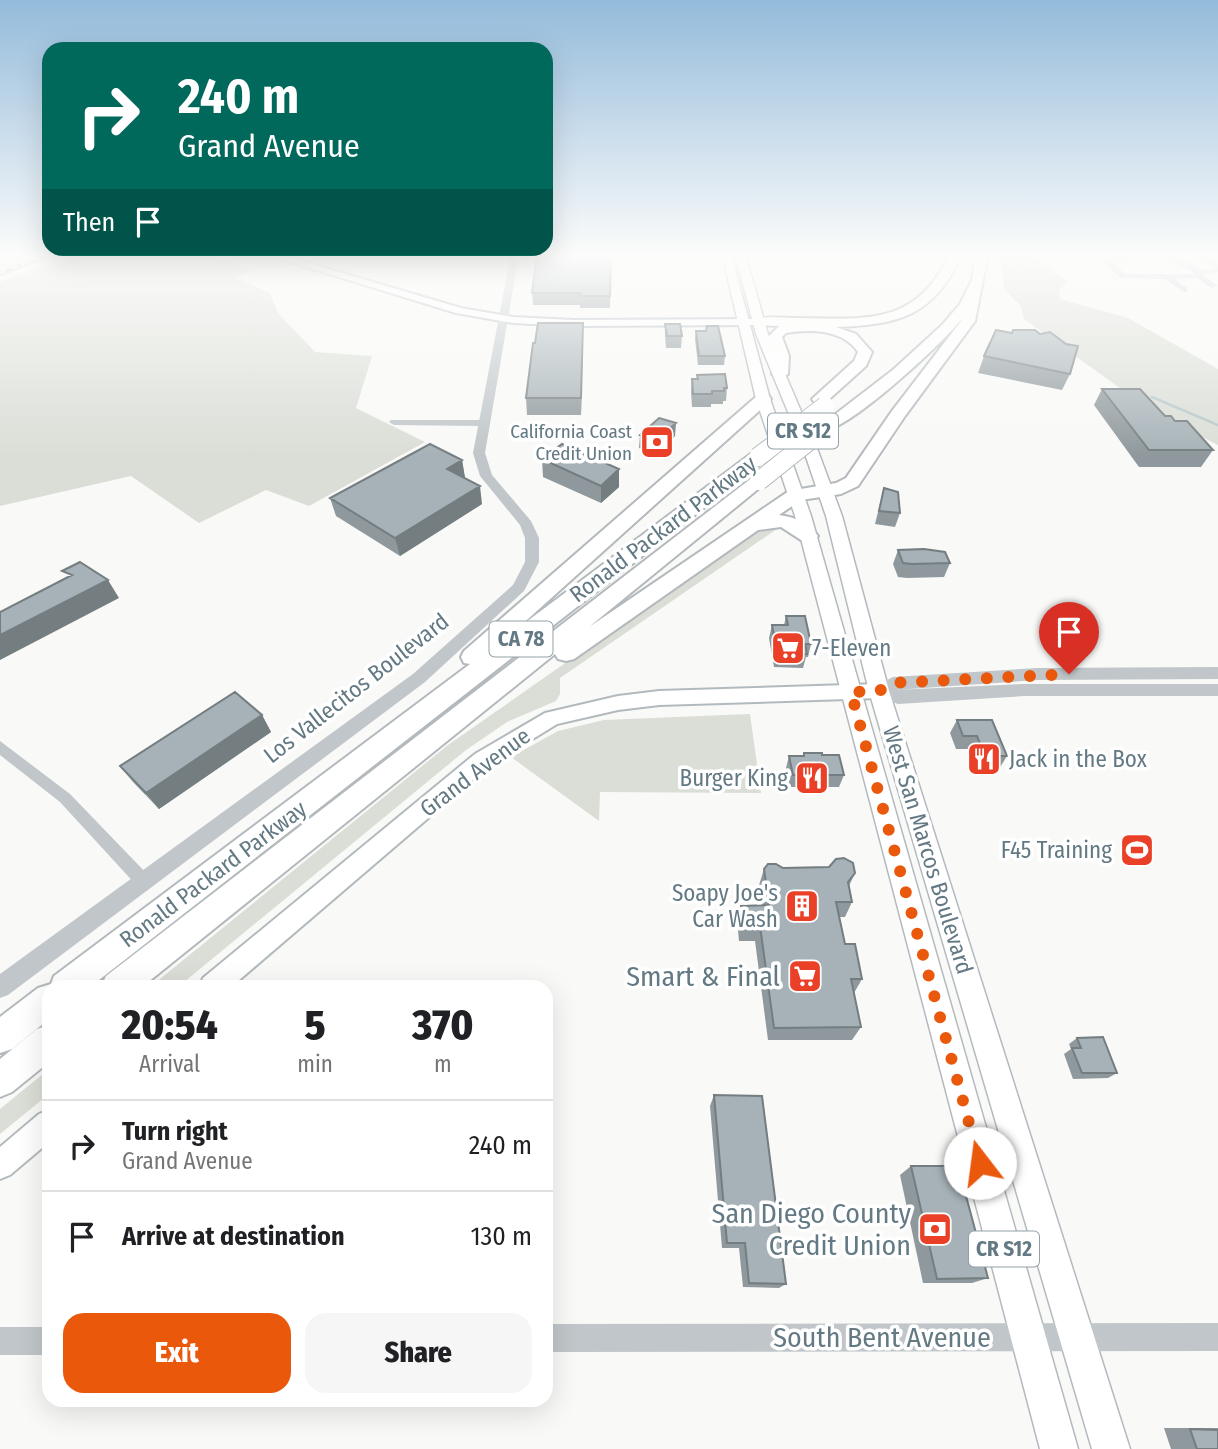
<!DOCTYPE html>
<style>
:root{--surface:#fff;--page:#f6f6f6;--text:#202124;--muted:#757577;--line:#e0e0e0;--accent:#ea580c}
body{margin:0;font-family:"Fira Sans Condensed",sans-serif;background:var(--page);color:var(--text);height:100vh;display:flex;flex-direction:column;font-size:26px;white-space:nowrap}
*{box-sizing:border-box;margin:0}
p{font-size:23px;color:var(--muted)}
.icon{flex:none;width:38px;height:38px;fill:none;stroke:currentColor;stroke-width:2;stroke-linecap:round;stroke-linejoin:round}
.map{position:relative;flex:1;overflow:hidden}
.details{position:absolute;left:42px;top:980px;width:511px;height:427px;display:flex;flex-direction:column;background:var(--surface);border-radius:21px;box-shadow:0 7px 28px #0002}
.details>*{flex:none}
.hud{position:absolute;left:42px;top:42px;width:511px;height:214px;border-radius:21px;box-shadow:0 7px 28px #0002;background:#00695c;color:#fff;overflow:hidden}
.pin{position:absolute;display:grid;place-items:center;width:60px;height:60px;color:#fff;margin:-72px -30px;border-radius:50% 50% 50% 0;rotate:-45deg;box-shadow:0 0 7px #0007}
.pin .icon{rotate:45deg}
.me{position:absolute;width:77px;margin:-38px;rotate:345deg;stroke-linejoin:round;filter:drop-shadow(0 0 5px #0008)}
.turn{display:flex;align-items:center;gap:24px;height:147px;padding:0 21px;font-size:32px}
.turn .icon{width:91px;height:91px;stroke-width:2.5}
.turn b{display:block;font-size:49px;line-height:60px}
.then{display:flex;align-items:center;height:66px;padding:0 21px;background:#0003;gap:14px;font-size:26px}
.eta{display:flex;justify-content:space-evenly;align-items:center;height:119px;text-align:center}
.eta b{font-size:42px;font-weight:800;line-height:49px}
.primary-button{display:flex;gap:14px;margin-top:auto;padding:14px 21px}
.primary-button a{flex:1;height:80px;border-radius:21px;background:var(--accent);color:#fff;font-size:28px;font-weight:800;line-height:80px;text-align:center}
.primary-button a+a{background:var(--page);color:var(--text)}
ul{padding:0;list-style:none}
li{display:flex;align-items:center;gap:21px;height:91px;padding:0 21px;border-top:2px solid var(--line)}
li div{flex:1}
li b{display:block;font-size:26px}
li em{font-style:normal}
.map>svg:first-child{display:block}
</style>
<div class="map">
<svg width="1218" height="1449" viewBox="0 0 1218 1449">
<rect width="100%" height="100%" fill="#f9f9f7"/>
<!-- green -->
<path fill="#daded6" d="M75 254H208L251 271 236 278 270 293 278 313 315 352 372 356 356 408 425 442 309 506 266 490 199 523 131 476 0 506V282Z
M1000 254H1031L1068 281 1059 290 1060 299 1128 318 1218 369V445L1156 414 1024 319 1021 306 1004 289Z
M784 524 560 678V694L556 701 507 722 466 750 178 987H150L448 745 756 530Z
M750 714 761 793 600 792 599 821 511 757 558 731 604 720Z
M49 1069V1094L0 1134V1109Z"/>
<g fill="none" stroke-linecap="round" stroke-linejoin="round">
<!-- stream -->
<path stroke="#b6c6c8" stroke-width="2.5" d="M1152 397 1218 425"/>
<!-- secondary casing -->
<g stroke="#b2babe" stroke-width="4">
<path id="secondary" d="M264 254H278L461 308 513 317 574 320 759 319 765 322 759 325 574 326 513 323 456 313Z
M879 684 886 686 888 691 886 696 879 698 659 705 618 710 557 724 489 766 231 987H200L203 978 475 754 545 713 618 696 659 691Z
M49 1110V1142L10 1175 0 1179V1147L39 1114Z"/>
</g>
<!-- primary casing -->
<g stroke="#b3babe" stroke-width="3">
<path id="primary" d="M14 254H28L0 265V258Z
M722 254 731 255 770 399 811 516 1078 1449H1040L795 516 756 399Z
M735 254H745L768 334 818 451 842 516 889 691 1130 1449H1092L869 691 826 516 804 451 756 334Z"/>
</g>
<!-- motorway casing -->
<g stroke="#b3b9bc" stroke-width="4">
<path id="motorway" d="M950 254H962C935 315 900 325 836 327L856 334 872 352 866 366 826 402H814L812 399 854 361 858 352C843 329 809 329 786 333L782 337 789 356 788 374 780 379 772 374 775 356 768 337 779 326 754 325V319C768 316 783 318 798 318 867 319 916 326 950 254Z
M976 254H988L975 321 905 416 858 486 841 494 801 500 779 515C795 517 808 523 818 536L815 540H801L781 527 758 530 574 659 566 661 558 659 555 654 142 987H101L106 976 753 477 759 476 768 481 589 627 789 491 836 483 846 478 892 411 961 321V320C945 341 844 435 822 430L820 426 894 369 942 325 960 304 972 280Z
M763 394 769 396 771 399 769 402 518 628 752 453H764L767 457 764 461 90 987H49V1019L12 1049 0 1053V1017L38 988 51 984 54 976 470 664 464 663 461 657 464 651 757 396Z
M49 1025V1062L12 1092 0 1097V1059L37 1029Z"/>
</g>
<!-- minor -->
<path fill="#c0c6c9" fill-rule="evenodd" d="M726 254H852L853 255 849 257H724Z
M1147 255 1179 258 1204 270 1218 268V272L1201 274 1218 286 1211 288 1197 278 1174 279 1187 288V292H1184L1165 279 1120 278 1103 261 1122 256ZM1138 259 1170 260 1192 271 1193 274H1125L1112 262Z
M391 420H483L488 423 483 426 394 425 389 422Z
M0 741 70 794 150 877 152 882 150 887 144 889 138 887 60 802 0 755Z"/>
<!-- tertiary -->
<path fill="#c0c6c9" fill-rule="evenodd" d="M511 254H519L485 453 492 475 531 521 539 538V562L524 591 425 682 8 995 0 998V974L413 674 513 585 525 562V538L520 525 480 476 473 453Z
M1196 254H1205L1218 264V271Z
M1218 667V679L1038 680 894 690 1024 684H1218V696H1024L898 704 873 695 871 691 873 687 893 677 1038 668Z
M1218 1323V1351L546 1352V1324Z
M0 1327H49V1355H0Z"/>
<!-- secondary -->
<use href="#secondary" fill="#fff" fill-rule="evenodd"/>
<!-- primary -->
<use href="#primary" fill="#fff" fill-rule="evenodd"/>
<!-- motorway -->
<use href="#motorway" fill="#fff" fill-rule="evenodd"/>
<!-- tram -->
<path stroke="#9fa9ae" stroke-width="2" d="M0 275 56 254"/>
<!-- rail casing -->
<g stroke="#9fa9ae" stroke-width="3.5">
<path id="rail" d="M0 273 51 254"/>
</g>
<!-- rail -->
<use href="#rail" stroke="#fff" stroke-width="2" stroke-dasharray="6" stroke-linecap="butt"/>
<!-- motorway-bridge casing -->
<g stroke="#b3b9bc" stroke-width="20" stroke-linecap="butt">
<path id="motorway-bridge" d="M758 457 825 406
M759 481 828 426"/>
</g>
<!-- motorway-bridge -->
<use href="#motorway-bridge" stroke="#fff" stroke-width="18"/>
</g>
<!-- wall -->
<path fill="#8f999d" d="M611 254 610 308H580V305H533L532 293Z
M583 323 581 415H527L526 398 535 343Z
M665 324 682 336 681 348H666L665 336Z
M696 331 725 356 724 365H698L695 339Z
M1012 333 1040 334 1070 374 1062 390 978 373 984 356Z
M697 375 727 388 726 401H723V404H711V407H692L691 392 692 379H697Z
M1102 389 1175 421 1213 450 1201 467H1139L1094 405Z
M640 435 675 436 656 453 639 448Z
M542 459 619 469V487L601 503 543 477Z
M462 460 465 478 482 504 400 556 336 516 330 498Z
M884 488 900 513 895 527 875 524Z
M898 550 950 563 944 577 907 578 898 577 893 564Z
M786 616 811 644 808 657H806L803 668 774 667 769 638 772 625H784Z
M262 715 271 732 159 809 133 782 120 766Z
M957 720 1007 756 999 769H978L970 749H956L950 733Z
M804 753 822 755 844 775 839 787H789L786 768 789 756H803Z
M783 868 855 873 849 886 852 902 845 917H839L845 944 862 979 854 993 861 1027 852 1040H768L755 941H739L737 920 741 906 762 905 759 885 764 869Z
M1077 1038 1117 1073 1108 1078 1073 1079 1064 1054 1071 1049 1069 1044Z
M714 1095 786 1284 779 1288 743 1287 739 1248H722L710 1106Z
M911 1166 988 1278 972 1283H923L900 1175Z
M1164 1428H1218V1449H1171Z"/>
<!-- shaded-wall -->
<path fill="#747d80" d="M583 323V339L581 415V398Z
M676 423 675 436 656 453V440Z
M462 460 465 478 447 469Z
M619 469V487L601 503V486Z
M480 486 482 504 400 556 395 538Z
M108 580 119 598 0 660V635Z
M262 715 271 732 159 809 146 793Z"/>
<!-- building -->
<path fill="#a6b2b7" stroke="#747d80" stroke-width="2" d="M537 254H611L610 296H580V293H532Z
M538 323H583L581 398H526L533 343H535Z
M665 324H680L682 336H667Z
M707 326H718L725 356H699L696 331H706Z
M996 330 1012 333 1013 330H1035L1040 334 1050 332 1066 344 1078 346 1070 374 984 356Z
M725 374 727 388H724V391H712V394H693L692 379H698L697 375Z
M1102 389H1140L1165 416H1171L1175 421H1187L1213 450H1149Z
M659 418 676 423 656 440 640 435Z
M430 444 462 460 447 469 480 486 395 538 330 498Z
M562 444 619 469 601 486 542 459Z
M884 488 898 492 900 513 879 511Z
M924 549 945 552 950 563 912 564 903 563 898 550Z
M80 562 108 580 0 635V612L72 575 62 571Z
M786 616H805L811 644H805L807 654H777L772 625H788Z
M235 692 262 715 146 793 120 766Z
M957 720H992L1007 756H985L977 736H963Z
M804 753H822V755H839L844 775H793L789 756H804Z
M844 858 853 863 855 873 848 882 852 902H836L845 944H855L862 979H851L861 1027 774 1028 760 926 743 927 741 906 769 905 764 869 768 864H776L783 868 829 867 836 859Z
M1103 1037 1117 1073H1082L1072 1048H1081L1077 1038Z
M714 1095 762 1096 786 1284 749 1283 745 1243H727Z
M911 1166H958L988 1278 937 1279Z
M1190 1429 1218 1430V1449H1197Z"/>
<!-- sky -->
<linearGradient id="sky" x2="0" y2="1"><stop stop-color="#94bbdb"/><stop offset="0.56" stop-color="#fcfcfb"/><stop offset="1" stop-color="#fcfcfb" stop-opacity="0"/></linearGradient>
<rect width="1218" height="456" fill="url(#sky)"/>
<g fill="none" stroke-linecap="round" stroke-linejoin="round">
<!-- route -->
<path stroke="#ea580c" stroke-width="12" stroke-dasharray="0 21.6" d="M980 1163 851 692 879 691 893 683 1069 674"/>
</g>
<!-- icons -->
<defs>
<g id="bank-square" transform="scale(1.75)"><rect x="-9" y="-9" width="18" height="18" rx="4" fill="#e94027" stroke="#fff"/><path d="M-6-4H6V4H-6ZM0-2.3a2.3 2.3 0 1 0 0 4.6a2.3 2.3 0 1 0 0-4.6Z" fill="#fff"/></g>
<g id="supermarket-square" transform="scale(1.75)"><rect x="-9" y="-9" width="18" height="18" rx="4" fill="#e94027" stroke="#fff"/><path d="M-6-5.5h2.5l.6 2H6L4.5 2H-2.5L-4.4-4H-6ZM-1.5 3.2a1.3 1.3 0 1 0 .1 0ZM3 3.2a1.3 1.3 0 1 0 .1 0Z" fill="#fff"/></g>
<g id="restaurant-square" transform="scale(1.75)"><rect x="-9" y="-9" width="18" height="18" rx="4" fill="#e94027" stroke="#fff"/><path d="M-5-6h1v4h1v-4h1v4h1v-4h1v5L-1.5 .5V6h-2V.5L-5-1ZM5-6V6H3V1.5H1.5Q1.5-4 5-6Z" fill="#fff"/></g>
<g id="stadium-square" transform="scale(1.75)"><rect x="-9" y="-9" width="18" height="18" rx="4" fill="#e94027" stroke="#fff"/><path d="M0-5a6.5 5 0 1 0 0 10a6.5 5 0 1 0 0-10ZM-3.5-1.8h7v3.6h-7Z" fill="#fff"/></g>
<g id="building-square" transform="scale(1.75)"><rect x="-9" y="-9" width="18" height="18" rx="4" fill="#e94027" stroke="#fff"/><path d="M-4-6H4V6H1V3H-1V6H-4ZM-2.5-4.3h1.7v1.8h-1.7ZM.8-4.3h1.7v1.8H.8ZM-2.5-1h1.7V.8h-1.7ZM.8-1h1.7V.8H.8Z" fill="#fff"/></g>
</defs>
<g fill-rule="evenodd">
<use href="#bank-square" x="657" y="442"/>
<use href="#supermarket-square" x="788" y="648"/>
<use href="#restaurant-square" x="984" y="759"/>
<use href="#restaurant-square" x="812" y="778"/>
<use href="#stadium-square" x="1137" y="850"/>
<use href="#building-square" x="802" y="906"/>
<use href="#supermarket-square" x="805" y="976"/>
<use href="#bank-square" x="935" y="1229"/>
</g>
<g text-anchor="middle" stroke-width="7" stroke-linejoin="round" paint-order="stroke">
<!-- far-poi labels -->
<g font-size="19" fill="#637983" stroke="#fff" text-anchor="end">
<text x="632" y="438">California Coast<tspan x="632" dy="22">Credit Union</tspan></text>
</g>
<!-- shield labels -->
<g fill="#fff" stroke="#92a1a8" stroke-width="2">
<rect x="768" y="413.5" width="70" height="35" rx="5"/>
<rect x="489.5" y="621.5" width="63" height="35" rx="5"/>
<rect x="969" y="1231.5" width="70" height="35" rx="5"/>
</g>
<g font-size="21" font-weight="bold" fill="#637983">
<text x="803" y="438">CR S12</text>
<text x="521" y="646">CA 78</text>
<text x="1004" y="1256">CR S12</text>
</g>
<!-- street labels -->
<g font-size="23" fill="#637983" stroke="#fff">
<text transform="translate(663 529) rotate(-37)" y="8">Ronald Packard Parkway</text>
<text transform="translate(356 688) rotate(-38)" y="8">Los Vallecitos Boulevard</text>
<text transform="translate(475 772) rotate(-37)" y="8">Grand Avenue</text>
<text transform="translate(928 850) rotate(73)" y="8">West San Marcos Boulevard</text>
<text transform="translate(213 874) rotate(-37)" y="8">Ronald Packard Parkway</text>
</g>
<!-- poi labels -->
<g font-size="23" fill="#637983" stroke="#fff" text-anchor="end">
<text x="812" y="656" text-anchor="start">7-Eleven</text>
<text x="1009" y="767" text-anchor="start">Jack in the Box</text>
<text x="788" y="786">Burger King</text>
<text x="1112" y="858">F45 Training</text>
<text x="778" y="901">Soapy Joe's<tspan x="778" dy="26">Car Wash</tspan></text>
</g>
<!-- near-poi labels -->
<g font-size="28" fill="#637983" stroke="#fff" text-anchor="end">
<text x="780" y="986">Smart &amp; Final</text>
<text x="911" y="1223">San Diego County<tspan x="911" dy="32">Credit Union</tspan></text>
</g>
<!-- near-street labels -->
<g font-size="28" fill="#637983" stroke="#fff">
<text x="882" y="1347">South Bent Avenue</text>
</g>
</g>
</svg>
<div class="pin" style="left:1069px;top:674px;background:#d93025"><svg class="icon" aria-label="arrive" viewBox="0 0 24 24"><path d="M6 21V4h12l-3 4 3 4H6"/></svg></div>
<svg class="me" style="left:980px;top:1163px" viewBox="-20 -20 40 40"><circle r="19" fill="#fff"/><path d="M0-13L10 11 0 6-10 11z" fill="#ea580c"/></svg>
<div class="hud">
<div class="turn"><svg class="icon" aria-label="right" viewBox="0 0 24 24"><path d="M7 20v-9h11M14 6l5 5-5 5"/></svg><div><b>240 m</b>Grand Avenue</div></div>
<div class="then">Then<svg class="icon" aria-label="arrive" viewBox="0 0 24 24"><path d="M6 21V4h12l-3 4 3 4H6"/></svg></div>
</div>
<section class="details">
<div class="eta">
<div><b>20:54</b><p>Arrival</p></div>
<div><b>5</b><p>min</p></div>
<div><b>370</b><p>m</p></div>
</div>
<ul>
<li><svg class="icon" aria-label="right" viewBox="0 0 24 24"><path d="M7 20v-9h11M14 6l5 5-5 5"/></svg><div><b>Turn right</b><p>Grand Avenue</p></div><em>240 m</em></li>
<li><svg class="icon" aria-label="arrive" viewBox="0 0 24 24"><path d="M6 21V4h12l-3 4 3 4H6"/></svg><div><b>Arrive at destination</b></div><em>130 m</em></li>
</ul>
<div class="primary-button"><a>Exit</a><a>Share</a></div>
</section>
</div>
